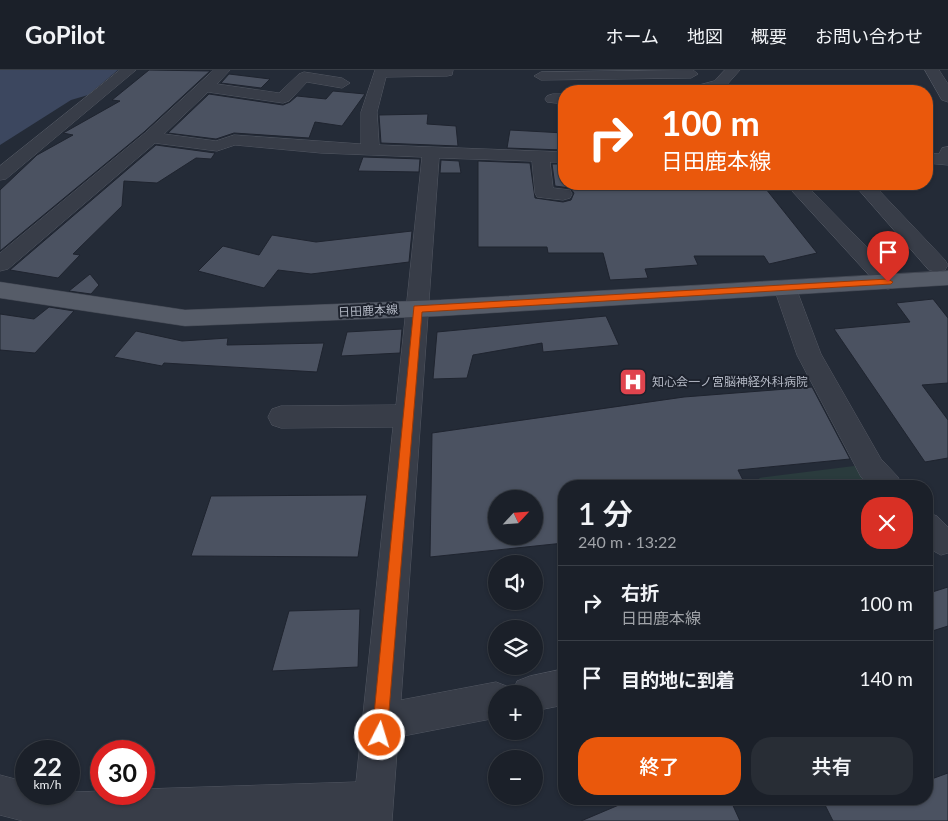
<!DOCTYPE html>
<html lang="ja">
<meta charset="utf-8">
<style>
:root{--surface:#1b2029;--page:#282d35;--text:#f1f3f6;--muted:#a0a3a8;--line:#393e46;--accent:#ea580c}
body{margin:0;font-family:Lato,"Noto Sans JP",sans-serif;background:var(--page);color:var(--text);height:100vh;display:flex;flex-direction:column;font-size:19px;white-space:nowrap}
*{box-sizing:border-box;margin:0}
p{font-size:16px;color:var(--muted)}
.icon{flex:none;width:28px;height:28px;fill:none;stroke:currentColor;stroke-width:2;stroke-linecap:round;stroke-linejoin:round}
.map{position:relative;flex:1;overflow:hidden}
.side{position:absolute;left:558px;top:410px;width:375px;height:325px;display:flex;flex-direction:column;background:var(--surface);border-radius:20px;box-shadow:0 1px 4px #0004,0 0 0 1px var(--line)}
.side>*{flex:none}
.banner{position:absolute;left:558px;top:15px;width:375px;height:105px;border-radius:20px;box-shadow:0 1px 4px #0004,0 0 0 1px var(--line);background:#ea580c;color:#fff;overflow:hidden}
.needle{width:32px;rotate:64deg}
.controls{position:absolute;left:488px;top:420px;display:grid;gap:10px}
.controls a{display:grid;place-items:center;width:55px;height:55px;border-radius:50%;background:var(--surface);box-shadow:0 1px 4px #0004,0 0 0 1px var(--line);font-size:25px}
.speed{position:absolute;left:15px;top:670px;display:flex;gap:10px;font-size:25px;font-weight:700;text-align:center}
.speed>*{display:grid;place-content:center;width:65px;height:65px;border-radius:50%;background:var(--surface);box-shadow:0 1px 4px #0004,0 0 0 1px var(--line);line-height:1}
.speed small{font-size:12px;font-weight:400}
.speed .limit{border:8px solid #d22;background:#fff;color:#111}
.pin{position:absolute;display:grid;place-items:center;width:42px;height:42px;color:#fff;margin:-51px -21px;border-radius:50% 50% 50% 0;rotate:-45deg;box-shadow:0 0 5px #0007}
.pin .icon{rotate:45deg}
.me{position:absolute;width:55px;margin:-28px;rotate:5deg;stroke-linejoin:round;filter:drop-shadow(0 0 4px #0008)}
.turn{display:flex;align-items:center;gap:18px;height:105px;padding:0 20px;font-size:22px}
.turn .icon{width:65px;height:65px;stroke-width:2.5}
.turn b{display:block;font-size:35px;line-height:42px}
.round{display:grid;place-items:center;flex:none;width:52px;height:52px;border-radius:20px;background:var(--page)}
.summary{display:flex;align-items:center;justify-content:space-between;height:85px;padding:0 20px}
h1{font-size:30px;font-weight:600;line-height:38px}
.cta{display:flex;gap:10px;margin-top:auto;padding:10px 20px}
.cta a{flex:1;height:58px;border-radius:20px;background:var(--accent);color:#fff;font-size:20px;font-weight:600;line-height:58px;text-align:center}
.cta a+a{background:var(--page);color:var(--text)}
ul{padding:0;list-style:none}
li{display:flex;align-items:center;gap:15px;height:75px;padding:0 20px;border-top:1px solid var(--line)}
li div{flex:1}
li b{display:block;font-size:19px}
li em{font-style:normal}
header{display:flex;align-items:center;gap:30px;box-sizing:border-box;height:70px;padding:0 25px;background:var(--surface);border-bottom:1px solid var(--line)}
header strong{font-size:24px}
nav{display:flex;gap:28px;margin-inline-start:auto;font-size:18px}
.map>svg:first-child{display:block}
</style>
<header>
<strong>GoPilot</strong>
<nav><a>ホーム</a><a>地図</a><a>概要</a><a>お問い合わせ</a></nav>
</header>
<div class="map">
<svg width="948" height="751" viewBox="0 0 948 751">
<rect width="100%" height="100%" fill="#242b37"/>
<!-- green -->
<path fill="#2a3b3d" d="M862 395 876 416H763L759 408Z"/>
<!-- water -->
<path fill="#3c475f" d="M0 0H118L88 25 71 30 0 75Z"/>
<!-- building -->
<path fill="#4b5261" stroke="#1f242f" fill-rule="evenodd" d="M149 0 210 1 144 62 0 181V120L37 85 73 65 63 63 65 62 120 31 112 30Z
M229 4 270 9 261 18 221 13Z
M333 21 365 24 342 56 315 52 309 68 234 63 216 69 168 63 209 24 283 35 290 32 297 26 326 29Z
M428 44 427 54 456 56 458 76 381 73 379 45Z
M510 60 564 63 562 80 507 78Z
M156 75 215 83 211 89 196 88 157 113 124 111 122 136 73 184 80 185 58 208 10 200Z
M363 87 420 89 419 102 358 101Z
M441 90 459 91 461 103H440Z
M478 91 530 93 535 128 563 132 571 130 574 123 570 118 555 116 552 94H564V114H762L817 183 769 194 764 186H694L698 195 645 199 648 208 610 210 603 183H548L547 177H478Z
M412 161 409 192 311 204 278 200 264 218 198 201 223 176 259 185 272 165 316 172Z
M90 204 99 215 91 224 69 221Z
M933 229 948 248V313L922 315 948 350V388L925 392 834 259 910 252 896 233Z
M49 237 74 241 35 283 0 280V244L34 249Z
M606 246 619 275 543 282 542 273 473 285 467 308 433 309 437 262Z
M402 259 400 283 341 286 347 262Z
M136 261 182 271 228 268 227 275 324 273 317 302 164 293 162 296 114 287Z
M812 317 850 389 738 400 746 416H564V473L430 487 432 363 684 327ZM496 429H534V466H496Z
M367 425 358 487 191 486 211 426Z
M948 517V556L926 563V524Z
M360 539 358 597 272 601 289 541Z
M948 703V751H833L822 729H926V711Z
M633 729H730L740 751H581Z"/>
<g fill="none" stroke-linecap="round" stroke-linejoin="round">
<!-- minor casing -->
<g stroke="#535863" stroke-width="1">
<path id="minor" d="M120 0H136L6 109 0 110V96Z
M214 0H230L217 14 279 23 299 4 304 2 342 8 350 13 342 18 307 12 289 31 283 33 208 22 164 64 216 71 234 65 361 74V42L375 0H453L452 5 447 6 386 7 377 42 379 75 564 82V92H550L553 118 570 120 572 124 570 128 563 130 537 127 535 123 532 91 439 88 401 630 496 612 509 617 511 624H496V648L398 667 392 751H23L0 745V705L26 712V724L101 721V724H144V719L356 712 393 357 281 358 272 355 268 347 272 339 281 336 396 335 422 87 321 83 235 75 217 81 155 73 8 199 0 201V183L145 63Z
M693 0 698 4 691 8 541 10 534 6 541 2Z
M725 0H740L724 18 699 21 696 18 699 15 714 11Z
M925 0H939L948 14V32L942 30Z
M553 24H564V34L547 32 545 29 547 26Z
M948 77V95L926 93V83L939 84 942 78Z
M786 114H805L896 207 899 212 896 217 888 219 880 217Z
M854 114H873L945 190 948 195 945 200 937 202 929 200Z
M785 211 793 213 796 218 821 284 881 389 898 407 902 416H870L861 407 797 285 774 218 777 213Z
M926 442 937 446 948 457V483L941 485 926 477Z
M564 599V635L534 641V624H512L517 611 530 606Z"/>
</g>
<!-- major casing -->
<g stroke="#414651" stroke-width="1">
<path id="major" d="M948 201V215L440 246 185 256 0 228V212L185 240 440 230Z"/>
</g>
<!-- minor -->
<use href="#minor" fill="#383d48" fill-rule="evenodd"/>
<!-- major -->
<use href="#major" fill="#565c68" fill-rule="evenodd"/>
</g>
<!-- route -->
<path fill="#ea580c" stroke="#983908" d="M888 209 893 212 891 214 422 242 387 665 385 670 380 672 374 670 372 665 414 236Z"/>
<!-- icons -->
<defs>
<g id="hospital-square" transform="scale(1.4375)"><rect x="-9" y="-9" width="18" height="18" rx="4" fill="#e0444e" stroke="#1d222d"/><path d="M-5-5h3v3.5h4V-5h3V5h-3V1.5h-4V5h-3Z" fill="#fff"/></g>
</defs>
<g fill-rule="evenodd">
<use href="#hospital-square" x="633" y="312"/>
</g>
<g text-anchor="middle" stroke-width="4" stroke-linejoin="round" paint-order="stroke">
<!-- street labels -->
<g font-size="12" fill="#b3b8c4" stroke="#1d222d">
<text transform="translate(368 241) rotate(-3)" y="4">日田鹿本線</text>
</g>
<!-- poi labels -->
<g font-size="12" fill="#b3b8c4" stroke="#1d222d" text-anchor="start">
<text x="652" y="316">知心会一ノ宮脳神経外科病院</text>
</g>
</g>
</svg>
<div class="controls">
<a><svg class="needle" viewBox="-14 -14 28 28"><path d="M0-13l5 13h-10z" fill="#e53935"/><path d="M0 13l5-13h-10z" fill="#a0a3a8"/></svg></a>
<a><svg class="icon" aria-label="sound" viewBox="0 0 24 24"><path d="M4 9h4l5-4v14l-5-4H4zM17 9q2 3 0 6"/></svg></a>
<a><svg class="icon" aria-label="layers" viewBox="0 0 24 24"><path d="M12 4l9 5-9 5-9-5zM3 14l9 5 9-5"/></svg></a>
<a>+</a>
<a>−</a>
</div>
<div class="speed"><div>22<small>km/h</small></div><div class="limit">30</div></div>
<div class="pin" style="left:888px;top:212px;background:#d93025"><svg class="icon" aria-label="arrive" viewBox="0 0 24 24"><path d="M6 21V4h12l-3 4 3 4H6"/></svg></div>
<svg class="me" style="left:380px;top:665px" viewBox="-20 -20 40 40"><circle r="17" fill="#ea580c" stroke="#fff" stroke-width="3"/><path d="M0-11L8 9 0 5-8 9z" fill="#fff"/></svg>
<div class="banner">
<div class="turn"><svg class="icon" aria-label="right" viewBox="0 0 24 24"><path d="M7 20v-9h11M14 6l5 5-5 5"/></svg><div><b>100 m</b>日田鹿本線</div></div>
</div>
<section class="side">
<div class="summary"><div><h1>1 分</h1><p>240 m · 13:22</p></div><a class="round" style="background:#d93025;color:#fff"><svg class="icon" aria-label="close" viewBox="0 0 24 24"><path d="M6 6l12 12M18 6L6 18"/></svg></a></div>
<ul>
<li><svg class="icon" aria-label="right" viewBox="0 0 24 24"><path d="M7 20v-9h11M14 6l5 5-5 5"/></svg><div><b>右折</b><p>日田鹿本線</p></div><em>100 m</em></li>
<li><svg class="icon" aria-label="arrive" viewBox="0 0 24 24"><path d="M6 21V4h12l-3 4 3 4H6"/></svg><div><b>目的地に到着</b></div><em>140 m</em></li>
</ul>
<div class="cta"><a>終了</a><a>共有</a></div>
</section>
</div>
